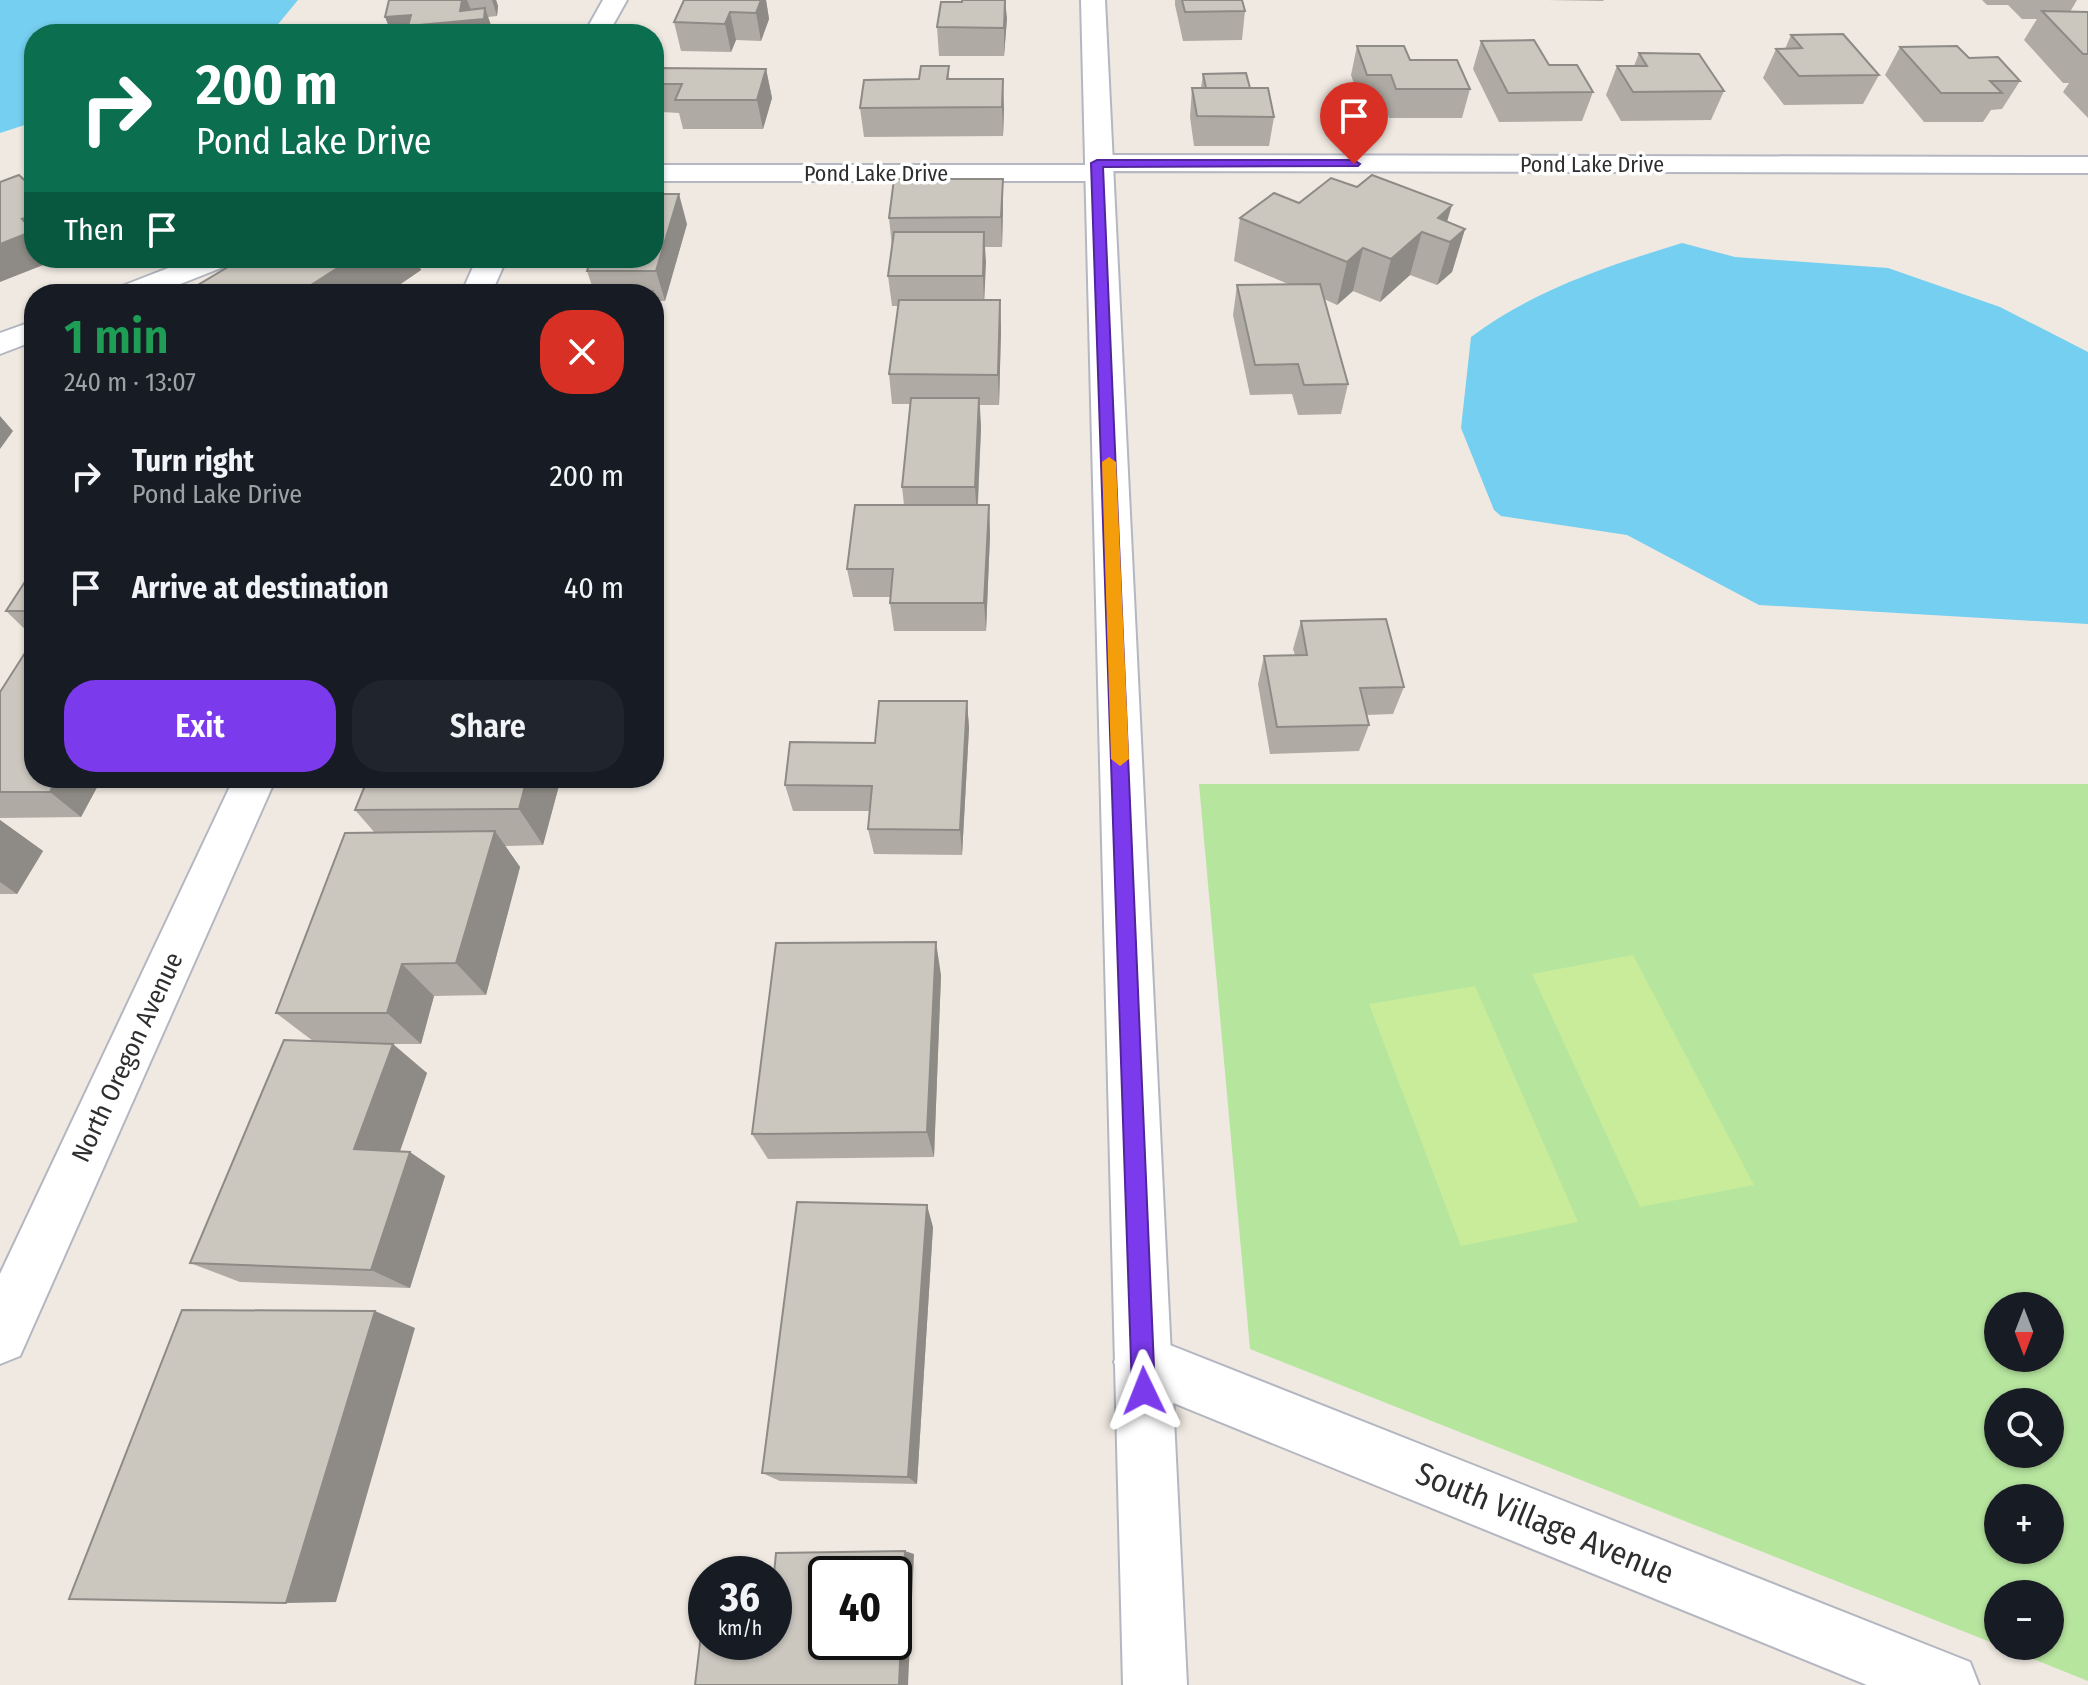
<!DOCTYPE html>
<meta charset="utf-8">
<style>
:root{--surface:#171b24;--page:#20242c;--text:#f1f3f6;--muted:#9ea1a6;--accent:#7c3aed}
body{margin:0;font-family:"Fira Sans Condensed",sans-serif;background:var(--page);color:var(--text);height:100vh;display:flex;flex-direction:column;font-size:30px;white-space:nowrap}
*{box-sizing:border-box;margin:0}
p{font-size:26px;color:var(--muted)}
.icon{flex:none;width:44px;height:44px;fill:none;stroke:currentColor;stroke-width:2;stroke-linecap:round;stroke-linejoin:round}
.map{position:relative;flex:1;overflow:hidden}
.side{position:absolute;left:24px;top:284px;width:640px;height:504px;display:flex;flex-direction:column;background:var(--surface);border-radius:32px;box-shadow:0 2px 6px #0004}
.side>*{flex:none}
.banner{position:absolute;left:24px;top:24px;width:640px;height:244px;border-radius:32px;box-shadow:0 2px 6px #0004;background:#0b6e4f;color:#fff;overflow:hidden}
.needle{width:52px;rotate:180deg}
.fabs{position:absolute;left:1984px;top:1292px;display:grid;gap:16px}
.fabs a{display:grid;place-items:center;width:80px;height:80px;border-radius:50%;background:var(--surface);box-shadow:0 2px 6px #0004;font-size:40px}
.speed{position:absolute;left:688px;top:1556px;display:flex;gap:16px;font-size:40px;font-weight:700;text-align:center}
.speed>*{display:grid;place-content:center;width:104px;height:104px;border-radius:50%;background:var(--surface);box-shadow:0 2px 6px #0004;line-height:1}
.speed small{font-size:20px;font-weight:400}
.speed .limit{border:4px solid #111;border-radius:12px;background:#fff;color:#111}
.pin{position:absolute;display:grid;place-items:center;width:68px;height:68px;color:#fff;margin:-82px -34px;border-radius:50% 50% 50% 0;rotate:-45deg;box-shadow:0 0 8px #0007}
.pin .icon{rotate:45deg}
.me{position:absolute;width:88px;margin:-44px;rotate:358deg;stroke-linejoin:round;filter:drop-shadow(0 0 6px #0008)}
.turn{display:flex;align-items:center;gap:28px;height:168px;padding:0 40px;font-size:36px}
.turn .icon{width:104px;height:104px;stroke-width:2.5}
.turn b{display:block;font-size:56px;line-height:68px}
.then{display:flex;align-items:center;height:76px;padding:0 40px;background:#0003;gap:16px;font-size:30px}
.round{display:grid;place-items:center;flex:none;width:84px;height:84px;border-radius:32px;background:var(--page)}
.headline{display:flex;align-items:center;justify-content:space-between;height:136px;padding:0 40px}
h1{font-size:48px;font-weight:600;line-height:60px;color:#1e9e55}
.action{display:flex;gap:16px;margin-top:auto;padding:16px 40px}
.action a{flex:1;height:92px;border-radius:32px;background:var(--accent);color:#fff;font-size:32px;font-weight:600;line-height:92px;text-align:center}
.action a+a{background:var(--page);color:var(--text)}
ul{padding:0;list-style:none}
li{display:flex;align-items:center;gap:24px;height:112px;padding:0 40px}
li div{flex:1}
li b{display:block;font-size:30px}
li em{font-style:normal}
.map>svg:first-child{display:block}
</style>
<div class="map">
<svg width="2088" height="1685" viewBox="0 0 2088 1685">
<rect width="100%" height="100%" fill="#efe9e1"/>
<!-- green -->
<path fill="#b6e59e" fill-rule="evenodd" d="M1199 784H2088V1681L2001 1646H2050V1594H1998V1645L1250 1349ZM1998 1306H2050V1358H1998ZM1998 1402H2050V1454H1998ZM1998 1498H2050V1550H1998Z"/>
<!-- pitch -->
<path fill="#c9ec9a" d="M1633 955 1754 1185 1640 1207 1532 974Z
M1475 986 1578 1222 1461 1246 1369 1004Z"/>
<!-- water -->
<path fill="#75cff0" d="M0 0H298L270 34H34V122L0 133Z
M1682 243 1735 257 1888 268 2000 307 2088 352V624L1759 605 1627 535 1501 516 1494 510 1461 428 1471 337C1534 290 1607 266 1682 243Z"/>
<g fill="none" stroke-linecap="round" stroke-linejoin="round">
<!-- street casing -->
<g stroke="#b4b7c1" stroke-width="4">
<path id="street" d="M603 0H627L608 34H584Z
M1097 155 2088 157V173L1111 171 1108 179 1098 181H654V165H1085L1087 157Z
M194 258H236L231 264 155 294H113L117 288Z
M477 258H507L491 294H461Z
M34 321V341L0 354V333Z
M234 778H276L20 1356 0 1364V1274Z
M1142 1334 1970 1662 1979 1685H1867L1122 1382 1114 1362 1122 1342Z"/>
</g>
<!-- secondary casing -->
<g stroke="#b4b7c1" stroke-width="4">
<path id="secondary" d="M1081 0H1105L1187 1685H1123Z"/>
</g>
<!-- street -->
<use href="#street" fill="#fff" fill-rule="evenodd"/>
<!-- secondary -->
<use href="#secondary" fill="#fff" fill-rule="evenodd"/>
</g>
<!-- wall -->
<path fill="#afaba4" d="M389 0H496L498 6 497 16 488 17 494 34H392L385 17Z
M684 0H766L769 19 761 41 736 40 731 52 681 51 674 22Z
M1175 0H1242L1245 11 1242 40 1183 41 1175 5Z
M1547 0H1604L1603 1Z
M1982 0H2077L2070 12H2088V118L2063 92 2069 83H2063L2024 40 2037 19H2022L2008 5H1987Z
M1007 18 1004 56H939L937 27Z
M1791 35 1879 75 1863 104 1784 105 1763 78 1776 49H1785Z
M1481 41 1549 65 1593 92 1582 121 1499 122 1473 69Z
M1357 46 1410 60 1470 89 1462 118H1389L1384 104H1361L1351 75Z
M1900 47 1969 58 2020 81 2002 109 1991 110 1983 122H1924L1885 75Z
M1639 53 1724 91 1711 120 1621 121 1606 95 1617 66H1634Z
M949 66V79L1004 108 1003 136 864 137 860 108Z
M766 69 772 98 763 129H683L679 113 662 112 654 84Z
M1203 74 1250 88 1274 117 1269 146H1194L1190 117 1192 88H1201Z
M1003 179V208L1002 247H985L984 300H1000L1001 330 999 405H980L981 428 978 505H989L990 535 986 631H894L890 603V597H853L847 569 904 505 902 487 910 404H892L889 374 898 306H892L888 276 892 246 889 218Z
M1299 203 1447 222 1465 229 1452 272 1437 285 1410 275 1380 302 1353 291 1337 305 1324 299 1348 384 1341 414 1298 415 1292 394 1250 395 1233 315 1237 285 1288 284 1234 261 1240 218Z
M687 224 665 301H655L662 321 654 348V294H568L594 292 587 271Z
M243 258H415L421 270 386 294H197L193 288Z
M34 578V638L6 611Z
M1301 621 1404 687 1393 714 1366 715 1369 725 1359 751 1270 754 1258 684 1264 656 1295 655 1293 649Z
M0 692 34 778H102L81 817 0 818Z
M967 701 969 728 962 855 874 854 868 829 870 811H793L785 785Z
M368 778H561L543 845 505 846 520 867 486 995 434 996 421 1044H385L427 1073 400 1151 445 1176 410 1288 240 1282 190 1263 313 1041 276 1013 375 833 355 810Z
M0 820 43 851 17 894H0Z
M941 975 934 1157 768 1159 752 1134Z
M933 1227 917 1484 780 1481 762 1473Z"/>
<!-- shaded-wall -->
<path fill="#8e8b86" d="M462 0H467L474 18 485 8 494 34H392L385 17 460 11Z
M492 0H496L498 6 497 16Z
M761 0H766L769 19 761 41 756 13Z
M1005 0 1007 18 1004 56V28Z
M730 12 736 40 731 52 725 24Z
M766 69 772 98 763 129 757 100Z
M1003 79 1004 108 1003 136 1002 107Z
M1003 179V208L1002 247 1001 217Z
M679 194 687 224 665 301 656 271Z
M1452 205 1442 239 1438 218Z
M34 215V258H54L56 260 0 282V244L22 219Z
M1465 229 1452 272 1437 285 1450 242Z
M984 232 986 262 984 306 983 276Z
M1422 232 1410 275 1380 302 1391 259Z
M1363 248 1353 291 1337 305 1347 262Z
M353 258H415L421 270 386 294H297Z
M268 288 271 294H259Z
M654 296 662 321 654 348Z
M1000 300 1001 330 999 405 998 375Z
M979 398 981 428 977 517 975 487Z
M0 416 13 431 0 449Z
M989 505 990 535 986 631 984 603Z
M967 701 969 728 962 855 960 830Z
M57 778H102L81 817 50 792Z
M527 778H561L543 845 519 809Z
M0 820 43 851 17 894 0 882Z
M495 831 520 867 486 995 456 963Z
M936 942 941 975 934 1157 927 1132Z
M402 964 434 996 421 1044 387 1013Z
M393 1044 427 1073 392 1174 354 1149Z
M410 1152 445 1176 410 1288 371 1270Z
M927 1205 933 1227 917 1484 908 1477Z
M375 1311 415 1328 336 1602 286 1603Z
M905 1551 914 1554 908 1685H899Z"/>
<!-- building -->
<path fill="#cbc7bf" stroke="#8e8b86" stroke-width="2" fill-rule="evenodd" d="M389 0H462L460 11 485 8 484 19 408 26 411 15 385 17Z
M684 0H761L756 13 730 12 725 24 674 22Z
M962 0H1005L1004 28 937 27 941 2H962Z
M1182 0H1242L1245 11 1185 12Z
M2042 11 2088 12V54H2083Z
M1843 34 1879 75 1799 76 1776 49 1802 48 1791 35Z
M1534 40 1549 65H1577L1593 92 1508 93 1481 41Z
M1357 46H1404L1410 60H1457L1470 89H1396L1391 75H1367Z
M1957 46 1969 58 1998 57 2020 81H1990L2002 93H1941L1900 47Z
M1639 53 1699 54 1724 91 1633 92 1617 66H1647Z
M921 66H949L947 79H1003L1002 107 860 108 864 80 919 79Z
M661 68 766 69 757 100H675L682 84H654Z
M1246 73 1250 88H1206L1203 74Z
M1192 88H1268L1274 117 1197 116Z
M19 175 34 189V215L22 219 33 231 0 244V182Z
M1372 175 1452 205 1438 218 1465 229 1450 242 1422 232 1391 259 1363 248 1347 262 1240 218 1274 193 1299 203 1331 178 1357 187Z
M894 179H1003L1001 217 889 218Z
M654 194H679L656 271H587L592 258H654Z
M894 232H984L983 276H888Z
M243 258H353L297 294H282L268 288 259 294H206L193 288Z
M1320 284 1348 384 1304 385 1298 364 1255 365 1237 285Z
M653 291 652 294H568L569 292Z
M899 300H1000L998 375 889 374Z
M911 398H979L975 487H902Z
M855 505H989L984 603H890L893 569H847Z
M28 577 34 578V611H6Z
M1386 619 1404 687 1360 688 1369 725 1277 727 1264 656 1307 655 1301 621Z
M34 644V778H57L50 792H0V692L30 645Z
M879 701H967L960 830 868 829 872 786 785 785 790 742 875 743Z
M368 778H527L519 809 355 810Z
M495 831 456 963 402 964 387 1013H276L345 833Z
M936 942 927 1132 752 1134 776 943Z
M284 1040 393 1044 354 1149 410 1152 371 1270 190 1263Z
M797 1202 927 1205 908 1477 762 1473Z
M182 1310 375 1311 286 1603 69 1599Z
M905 1551 899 1685H695L701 1635H706V1642H774V1574L776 1553ZM826 1574H894V1642H826Z"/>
<!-- route -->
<path fill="#7c3aed" stroke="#51269a" stroke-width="2" d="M1354 160 1360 164 1358 166 1103 167 1155 1391 1152 1400 1144 1403 1135 1400 1132 1391 1091 163 1097 160Z"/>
<!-- slow -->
<path fill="#f59e0b" d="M1109 457 1116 462 1129 759 1120 766 1111 759 1102 462Z"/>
<g text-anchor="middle" stroke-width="7" stroke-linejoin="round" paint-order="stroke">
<!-- far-street labels -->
<g font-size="22" fill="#2e2e2e" stroke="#fff">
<text x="1592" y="172">Pond Lake Drive</text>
<text x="876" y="181">Pond Lake Drive</text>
</g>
<!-- street labels -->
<g font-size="26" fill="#2e2e2e" stroke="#fff">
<text transform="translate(127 1057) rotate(-65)" y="9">North Oregon Avenue</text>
</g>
<!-- near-street labels -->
<g font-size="32" fill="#2e2e2e" stroke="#fff">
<text transform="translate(1545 1523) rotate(22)" y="11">South Village Avenue</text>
</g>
</g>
</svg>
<div class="fabs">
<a><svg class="needle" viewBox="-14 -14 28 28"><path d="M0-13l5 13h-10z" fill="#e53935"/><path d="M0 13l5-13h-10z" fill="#9ea1a6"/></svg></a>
<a><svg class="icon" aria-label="search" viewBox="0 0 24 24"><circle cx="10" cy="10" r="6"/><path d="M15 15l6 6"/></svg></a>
<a>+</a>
<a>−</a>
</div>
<div class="speed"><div>36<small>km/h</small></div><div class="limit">40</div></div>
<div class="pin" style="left:1354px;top:164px;background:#d93025"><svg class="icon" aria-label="arrive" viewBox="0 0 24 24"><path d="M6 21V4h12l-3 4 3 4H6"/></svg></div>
<svg class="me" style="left:1144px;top:1391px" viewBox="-20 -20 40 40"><path d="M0-17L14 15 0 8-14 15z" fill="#7c3aed" stroke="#fff" stroke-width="4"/></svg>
<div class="banner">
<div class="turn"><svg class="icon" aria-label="right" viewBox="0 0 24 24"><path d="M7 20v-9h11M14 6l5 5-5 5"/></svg><div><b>200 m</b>Pond Lake Drive</div></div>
<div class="then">Then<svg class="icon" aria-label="arrive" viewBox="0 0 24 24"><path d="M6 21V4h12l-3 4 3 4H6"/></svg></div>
</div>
<section class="side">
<div class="headline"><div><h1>1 min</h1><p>240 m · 13:07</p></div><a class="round" style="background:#d93025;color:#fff"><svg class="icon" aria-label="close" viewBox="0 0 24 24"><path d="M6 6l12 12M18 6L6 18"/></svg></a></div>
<ul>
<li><svg class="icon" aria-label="right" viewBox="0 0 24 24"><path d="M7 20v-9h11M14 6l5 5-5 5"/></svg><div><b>Turn right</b><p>Pond Lake Drive</p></div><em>200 m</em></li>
<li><svg class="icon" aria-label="arrive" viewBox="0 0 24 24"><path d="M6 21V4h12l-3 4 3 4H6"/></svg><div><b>Arrive at destination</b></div><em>40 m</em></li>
</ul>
<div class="action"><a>Exit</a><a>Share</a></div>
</section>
</div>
